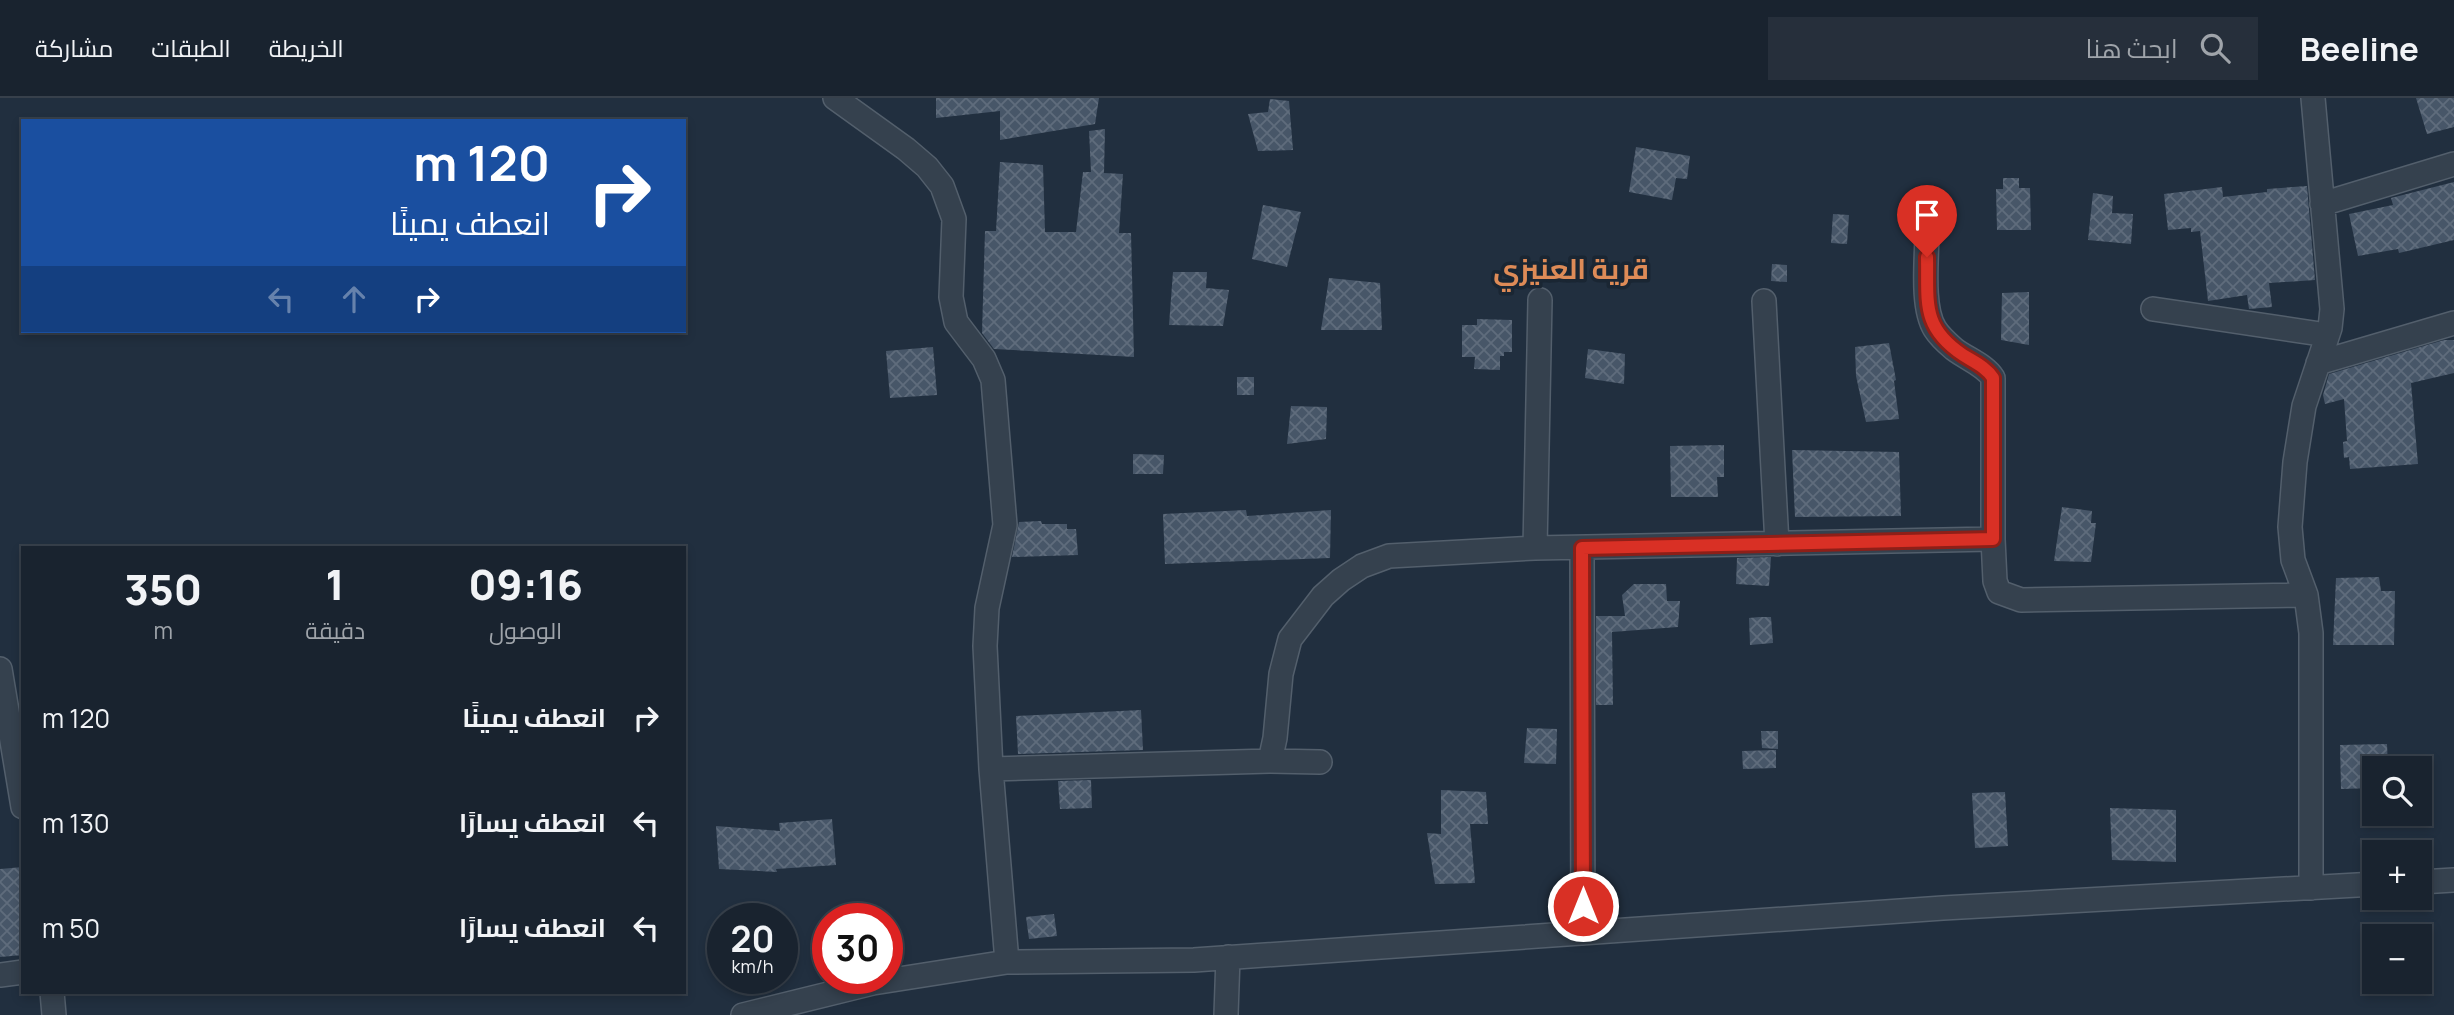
<!DOCTYPE html>
<html lang="ar">
<meta charset="utf-8">
<style>
:root{--surface:#19232f;--page:#262f3b;--text:#f1f3f6;--muted:#9fa4aa;--line:#37404b}
body{margin:0;font-family:Manrope,Cairo,sans-serif;background:var(--page);color:var(--text);direction:rtl;height:100vh;display:flex;flex-direction:column;font-size:26px;white-space:nowrap}
*{box-sizing:border-box;margin:0}
p{font-size:23px;color:var(--muted)}
.icon{flex:none;width:38px;height:38px;fill:none;stroke:currentColor;stroke-width:2;stroke-linecap:round;stroke-linejoin:round}
.map{position:relative;flex:1;overflow:hidden;direction:ltr}
.drawer{position:absolute;left:21px;top:448px;width:665px;height:448px;display:flex;flex-direction:column;background:var(--surface);border-radius:0px;box-shadow:0 4px 10px #0003,0 0 0 2px var(--line);direction:rtl}
.drawer>*{flex:none}
.top-card{position:absolute;left:21px;top:21px;width:665px;height:214px;border-radius:0px;box-shadow:0 4px 10px #0003,0 0 0 2px var(--line);direction:rtl;background:#1a4fa0;color:#fff;overflow:hidden}
.fabs{position:absolute;left:2362px;top:658px;display:grid;gap:14px}
.fabs a{display:grid;place-items:center;width:70px;height:70px;border-radius:0px;background:var(--surface);box-shadow:0 4px 10px #0003,0 0 0 2px var(--line);font-size:35px}
.speed{position:absolute;left:707px;top:805px;display:flex;gap:14px;font-size:35px;font-weight:700;text-align:center}
.speed>*{display:grid;place-content:center;width:91px;height:91px;border-radius:50%;background:var(--surface);box-shadow:0 4px 10px #0003,0 0 0 2px var(--line);line-height:1}
.speed small{font-size:18px;font-weight:400}
.speed .limit{border:10px solid #d22;background:#fff;color:#111}
.pin{position:absolute;display:grid;place-items:center;width:60px;height:60px;color:#fff;margin:-72px -30px;border-radius:50% 50% 50% 0;rotate:-45deg;box-shadow:0 0 7px #0007}
.pin .icon{rotate:45deg}
.me{position:absolute;width:77px;margin:-38px;rotate:0deg;stroke-linejoin:round;filter:drop-shadow(0 0 5px #0008)}
.turn{display:flex;align-items:center;gap:24px;height:147px;padding:0 21px;font-size:32px}
.turn .icon{width:91px;height:91px;stroke-width:2.5}
.turn b{display:block;font-size:49px;line-height:60px}
.lanes{display:flex;align-items:center;height:66px;padding:0 21px;background:#0003;justify-content:center;gap:35px;direction:ltr}
.lanes .off{opacity:.35}
.eta{display:flex;justify-content:space-evenly;align-items:center;height:119px;text-align:center}
.eta b{font-size:42px;font-weight:800;line-height:49px}
ul{padding:0;list-style:none}
li{display:flex;align-items:center;gap:21px;height:105px;padding:0 21px}
li div{flex:1}
li b{display:block;font-size:26px}
li em{font-style:normal}
header{display:flex;align-items:center;gap:42px;box-sizing:border-box;height:98px;padding:0 35px;background:var(--surface);border-bottom:2px solid var(--line)}
header strong{font-size:33px}
nav{display:flex;gap:38px;margin-inline-start:auto;font-size:24px}
.search{width:490px;height:63px;background:var(--page);display:flex;align-items:center;gap:18px;box-sizing:border-box;padding:0 24px;border-radius:0px;color:var(--muted);font-size:26px}
.map>svg:first-child{display:block}
</style>
<header>
<strong>Beeline</strong>
<div class="search"><svg class="icon" aria-label="search" viewBox="0 0 24 24"><circle cx="10" cy="10" r="6"/><path d="M15 15l6 6"/></svg>ابحث هنا</div>
<nav><a>الخريطة</a><a>الطبقات</a><a>مشاركة</a></nav>
</header>
<div class="map">
<svg width="2454" height="917" viewBox="0 0 2454 917">
<defs>
<pattern id="building-cross-hatch" width="8" height="8" patternUnits="userSpaceOnUse" patternTransform="scale(1.75)"><rect width="8" height="8" fill="#475668"/><path d="M0 0l8 8M0 8l8-8" fill="none" stroke="#5f6c7c"/></pattern>
</defs>
<rect width="100%" height="100%" fill="#212f3f"/>
<!-- building -->
<path fill="url(#building-cross-hatch)" d="M936 0H1099L1095 26 1000 42V13L936 20Z
M2416 0H2454V29L2427 36Z
M1270 1 1289 3 1293 52 1258 53 1248 16 1268 14Z
M1105 31 1104 75 1123 76 1119 135H1131L1134 259 994 251 982 235 985 133H996L1000 64 1043 67 1045 134H1076L1083 74H1091L1089 33Z
M1636 49 1690 58 1687 81 1676 80 1672 102 1629 94Z
M2003 80H2019V90H2030L2031 132H1997L1996 91H2003Z
M2454 84V142L2399 155 2398 151 2358 158 2349 116 2393 107 2391 100Z
M2307 88 2315 182 2269 185 2272 209 2249 211 2247 197 2208 203 2200 133 2191 134V130L2168 132 2164 96 2222 89 2223 99 2267 94V91Z
M2093 95 2113 98 2112 115 2133 116 2131 146 2088 142Z
M1263 107 1301 114 1287 169 1252 161Z
M1833 116 1849 117 1847 146 1831 145Z
M1772 166 1787 167V184L1771 183Z
M1173 174H1207L1206 190 1229 192 1223 228 1169 227Z
M1329 180 1380 185 1382 232H1321Z
M2029 194V247L2001 242 2002 195Z
M1477 221 1512 222V254H1504V258H1500V272L1474 271 1475 259H1462V227H1477Z
M2444 242H2454V275L2411 285 2418 366 2350 371 2349 359 2344 360 2343 344 2347 343 2344 301 2325 306 2323 297 2329 276Z
M1889 245 1896 282 1894 283 1899 321 1866 324 1856 278 1855 249Z
M933 249 937 297 890 300 886 253Z
M1588 251 1625 256 1624 286 1585 280Z
M1237 279H1254V297H1237Z
M1291 308 1327 309 1326 341 1287 346Z
M1724 347V379H1717L1718 399H1671L1670 348Z
M1792 352 1899 354 1901 418 1795 419Z
M1133 356 1164 357 1163 376H1133Z
M2062 409 2092 413 2091 425H2096L2091 464 2054 463Z
M1246 412 1247 418 1331 412 1330 460 1165 466 1163 416Z
M1041 423 1042 426H1067V431H1076L1078 457 1012 459 1019 424Z
M1771 459 1769 488 1736 486 1737 460Z
M2379 479 2381 493H2395L2394 547H2333L2336 480Z
M1634 486H1666L1667 503H1680L1678 529 1612 534 1613 607H1596V518H1625L1622 497Z
M1759 519H1771L1773 545 1750 547 1749 520Z
M1141 612 1143 652 1018 656 1016 618Z
M1527 630 1557 631 1556 666 1524 665Z
M1761 633H1778V651L1762 650Z
M2387 646 2388 670H2375V690L2341 691 2340 647Z
M1776 652V670L1743 671 1742 653Z
M1091 682 1092 710 1060 711 1058 683Z
M1441 692 1486 694 1488 726H1470L1475 785 1435 786 1427 735 1441 736Z
M2005 694 2008 748 1975 750 1972 695Z
M2110 710 2176 712V764L2112 762Z
M832 721 836 767 776 771 777 774 719 771 716 728 780 733 779 725Z
M23 769V857L0 859V771Z
M1054 816 1057 838 1029 841 1026 819Z"/>
<g fill="none" stroke-linecap="round" stroke-linejoin="round">
<!-- minor casing -->
<g stroke="#535f6c" stroke-width="26">
<path id="minor" d="M835 0 906 51 927 69 942 88 954 121 951 199 956 224 984 261 993 282 1005 427 987 510 985 548 991 671 1007 864
M2322 106 2454 66
M1927 133C1927 160 1921 209 1935 231 1940 239 1947 245 1954 251 1967 261 1985 267 1993 280V441L1995 483 1999 494 2021 502 2306 497
M1764 203 1777 446
M2153 211 2327 237
M2318 265 2454 225
M1535 450 1540 202
M1582 450 1583 835
M0 571 23 709
M1270 663 1275 640 1281 576 1290 541 1323 498 1341 482 1362 468 1389 458 1535 450 1993 441
M991 671 1270 663 1320 664
M2420 784 2454 782
M2311 790V535L2306 497 2293 462 2290 429 2295 364 2304 308 2330 230 2332 211 2313 0
M0 877 23 874
M52 894 54 917
M743 917 873 885 1007 864 1194 862 1943 810 2375 786
M1226 917 1228 859"/>
</g>
<!-- minor -->
<use href="#minor" stroke="#35414e" stroke-width="23"/>
</g>
<g fill="none" stroke-linecap="round" stroke-linejoin="round">
<!-- route casing -->
<g stroke="#8d1f18" stroke-width="18">
<path id="route" d="M1583 808 1582 450 1993 441V280C1986 269 1974 264 1963 257 1921 229 1928 204 1927 159"/>
</g>
<!-- route -->
<use href="#route" stroke="#d93025" stroke-width="12"/>
</g>
<g text-anchor="middle" stroke-width="7" stroke-linejoin="round" paint-order="stroke">
<!-- district labels -->
<g font-size="28" font-weight="bold" fill="#de8b57" stroke="#1a2633">
<text x="1571" y="181">قرية العنيزي</text>
</g>
</g>
</svg>
<div class="fabs">
<a><svg class="icon" aria-label="search" viewBox="0 0 24 24"><circle cx="10" cy="10" r="6"/><path d="M15 15l6 6"/></svg></a>
<a>+</a>
<a>−</a>
</div>
<div class="speed"><div>20<small>km/h</small></div><div class="limit">30</div></div>
<div class="pin" style="left:1927px;top:159px;background:#d93025"><svg class="icon" aria-label="arrive" viewBox="0 0 24 24"><path d="M6 21V4h12l-3 4 3 4H6"/></svg></div>
<svg class="me" style="left:1583px;top:808px" viewBox="-20 -20 40 40"><circle r="17" fill="#d93025" stroke="#fff" stroke-width="3"/><path d="M0-11L8 9 0 5-8 9z" fill="#fff"/></svg>
<div class="top-card">
<div class="turn"><svg class="icon" aria-label="right" viewBox="0 0 24 24"><path d="M7 20v-9h11M14 6l5 5-5 5"/></svg><div><b>120 m</b>انعطف يمينًا</div></div>
<div class="lanes"><svg class="icon off" aria-label="left" viewBox="0 0 24 24"><path d="M17 20v-9H6M10 6l-5 5 5 5"/></svg><svg class="icon off" aria-label="ahead" viewBox="0 0 24 24"><path d="M12 20V5M6 11l6-6 6 6"/></svg><svg class="icon" aria-label="right" viewBox="0 0 24 24"><path d="M7 20v-9h11M14 6l5 5-5 5"/></svg></div>
</div>
<section class="drawer">
<div class="eta">
<div><b>09:16</b><p>الوصول</p></div>
<div><b>1</b><p>دقيقة</p></div>
<div><b>350</b><p>m</p></div>
</div>
<ul>
<li><svg class="icon" aria-label="right" viewBox="0 0 24 24"><path d="M7 20v-9h11M14 6l5 5-5 5"/></svg><div><b>انعطف يمينًا</b></div><em>120 m</em></li>
<li><svg class="icon" aria-label="left" viewBox="0 0 24 24"><path d="M17 20v-9H6M10 6l-5 5 5 5"/></svg><div><b>انعطف يسارًا</b></div><em>130 m</em></li>
<li><svg class="icon" aria-label="left" viewBox="0 0 24 24"><path d="M17 20v-9H6M10 6l-5 5 5 5"/></svg><div><b>انعطف يسارًا</b></div><em>50 m</em></li>
</ul>
</section>
</div>
